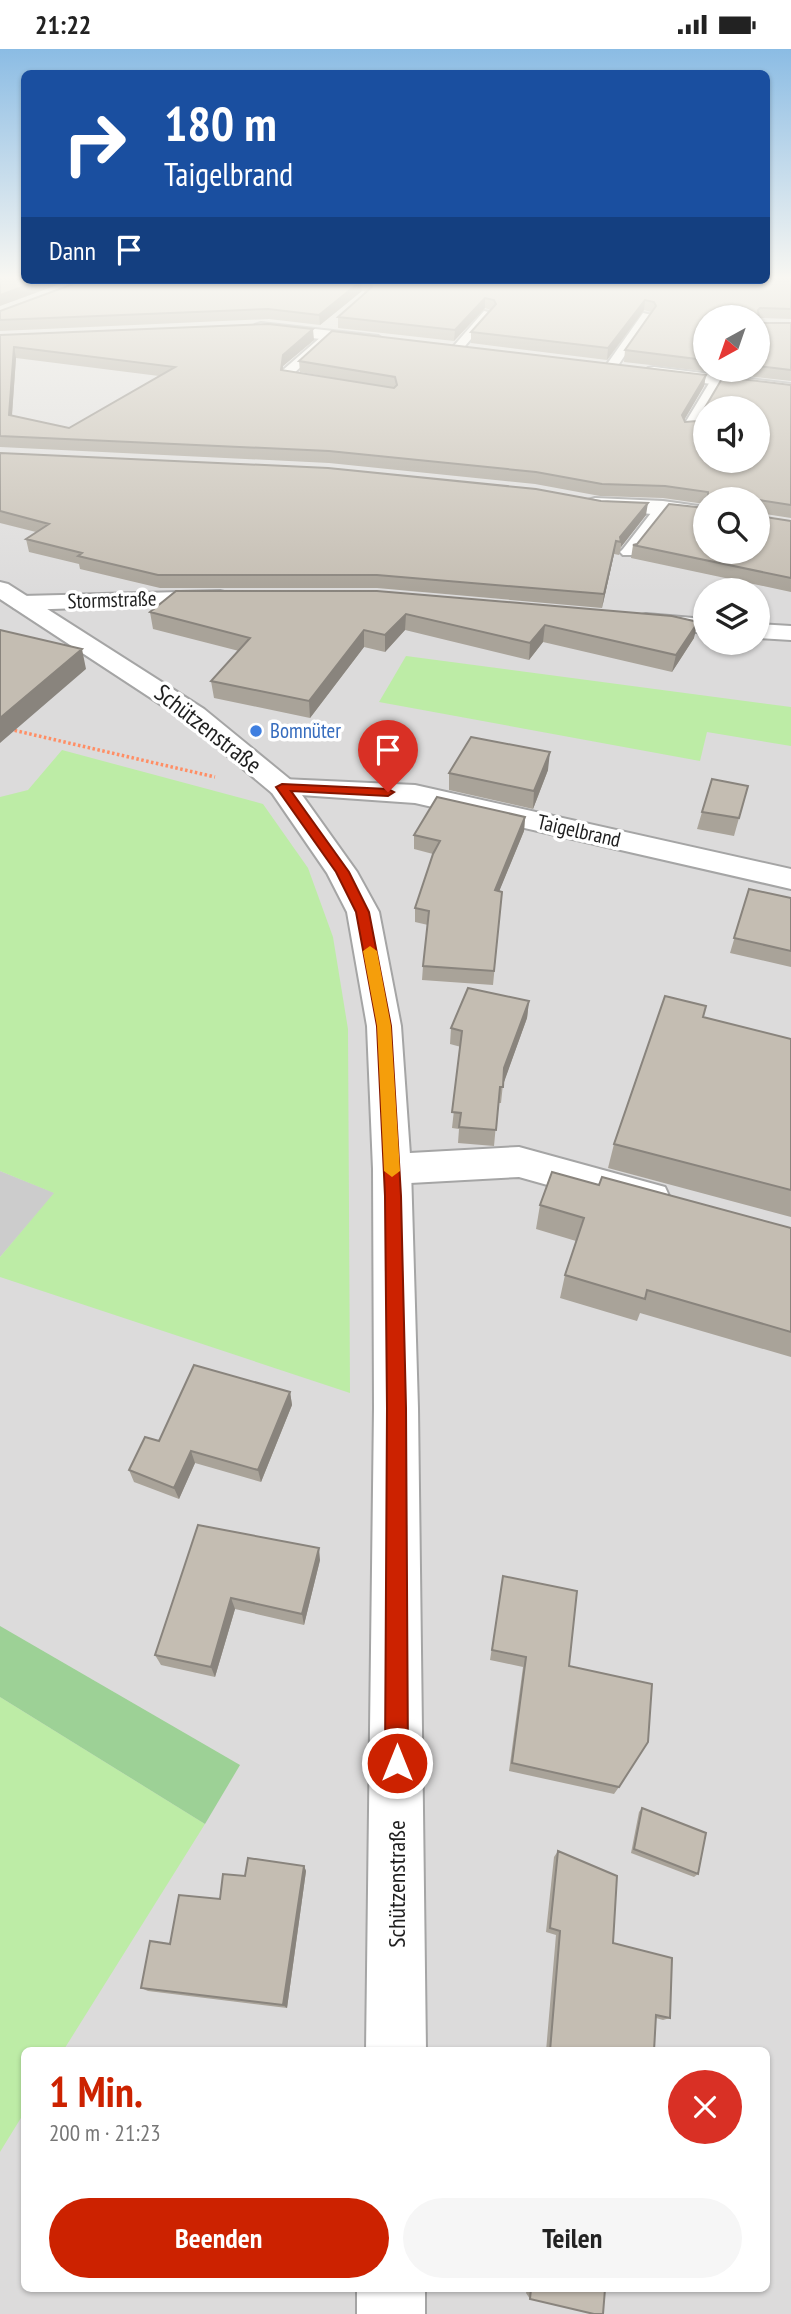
<!DOCTYPE html>
<html lang="de">
<meta charset="utf-8">
<style>
:root{--surface:#fff;--page:#f6f6f6;--text:#222;--muted:#767676;--accent:#c20}
body{margin:0;font-family:"PT Sans Narrow",sans-serif;background:var(--page);color:var(--text);height:100vh;display:flex;flex-direction:column;font-size:26px;white-space:nowrap}
*{box-sizing:border-box;margin:0}
p{font-size:23px;color:var(--muted)}
.icon{flex:none;width:38px;height:38px;fill:none;stroke:currentColor;stroke-width:2;stroke-linecap:round;stroke-linejoin:round}
.map{position:relative;flex:1;overflow:hidden}
.drawer{position:absolute;left:21px;top:1998px;width:749px;height:245px;display:flex;flex-direction:column;background:var(--surface);border-radius:10px;box-shadow:0 2px 5px #0004}
.drawer>*{flex:none}
.guide{position:absolute;left:21px;top:21px;width:749px;height:214px;border-radius:10px;box-shadow:0 2px 5px #0004;background:#1a4fa0;color:#fff;overflow:hidden}
.needle{width:46px;rotate:220deg}
.tools{position:absolute;left:693px;top:256px;display:grid;gap:14px}
.tools a{display:grid;place-items:center;width:77px;height:77px;border-radius:50%;background:var(--surface);box-shadow:0 2px 5px #0004;font-size:35px}
.pin{position:absolute;display:grid;place-items:center;width:60px;height:60px;color:#fff;margin:-72px -30px;border-radius:50% 50% 50% 0;rotate:-45deg;box-shadow:0 0 7px #0007}
.pin .icon{rotate:45deg}
.me{position:absolute;width:77px;margin:-38px;rotate:0deg;stroke-linejoin:round;filter:drop-shadow(0 0 5px #0008)}
.turn{display:flex;align-items:center;gap:24px;height:147px;padding:0 28px;font-size:32px}
.turn .icon{width:91px;height:91px;stroke-width:2.5}
.turn b{display:block;font-size:49px;line-height:60px}
.then{display:flex;align-items:center;height:66px;padding:0 28px;background:#0003;gap:14px;font-size:26px}
.round{display:grid;place-items:center;flex:none;width:74px;height:74px;border-radius:37px;background:var(--page)}
.head{display:flex;align-items:center;justify-content:space-between;height:119px;padding:0 28px}
h1{font-size:42px;font-weight:700;line-height:52px;color:var(--accent)}
.action{display:flex;gap:14px;margin-top:auto;padding:14px 28px}
.action a{flex:1;height:80px;border-radius:42px;background:var(--accent);color:#fff;font-size:28px;font-weight:700;line-height:80px;text-align:center}
.action a+a{background:var(--page);color:var(--text)}
.status{display:flex;justify-content:space-between;align-items:center;height:49px;padding:0 35px;background:var(--surface);direction:ltr}
.status svg{height:19px;fill:currentColor}
.map>svg:first-child{display:block}
</style>
<div class="status"><b>21:22</b><svg viewBox="0 0 49 12"><path d="M0 12V9h3v3zM5 12V6h3v6zM10 12V3h3v9zM15 12V0h3v12zM26 1h20v11H26zM47 4h2v5h-2z"/></svg></div>
<div class="map">
<svg width="791" height="2265" viewBox="0 0 791 2265">
<rect width="100%" height="100%" fill="#efede3"/>
<!-- residential -->
<path fill="#dcdbdb" fill-rule="evenodd" d="M0 227 24 231H766L791 227V2265H0ZM705 268H758V320H705ZM705 359H758V411H705ZM705 450H758V502H705ZM705 541H758V593H705ZM24 2002H766V2240H24Z"/>
<!-- religious -->
<path fill="#ccc" d="M0 1122 55 1144 0 1208Z"/>
<!-- grass -->
<path fill="#bdeca6" d="M406 607 791 658V697L707 683 700 712 379 653Z
M62 701 263 755 308 819 333 888 348 980 350 1344 0 1228V1208L54 1144 0 1122V748L28 741Z
M0 1648 205 1775 63 2002H24V2064L0 2103Z"/>
<!-- forest -->
<path fill="#9dd196" d="M0 1577 240 1716 205 1775 0 1648Z"/>
<g fill="none" stroke-linecap="round" stroke-linejoin="round">
<!-- service casing -->
<g stroke="#a5a5a5" stroke-width="4">
<path id="service" d="M484 262 493 264 460 303H452V299Z
M643 264 652 266 615 321H607L605 318Z
M322 287 332 289 293 325 319 331V337L284 331 283 321Z
M717 327 723 331 694 379 693 382H683L682 379 711 331Z
M663 454 668 455 670 458 668 461 633 506H623L620 503 623 500 658 455Z"/>
</g>
<!-- minor casing -->
<g stroke="#a5a5a5" stroke-width="4">
<path id="minor" d="M261 274 378 287 386 292 378 297 255 282 253 279 255 276Z
M654 318 791 335V345L648 327 645 323 648 319Z
M595 449 663 452 705 458V470L588 459 585 455 588 451Z
M220 542 228 544 232 549 228 554 22 561 14 559 10 554 14 549 22 547Z
M646 565 705 570V584L638 577 634 572 638 567Z
M758 575 791 577V591L758 589Z
M282 730 415 736 791 820V840L415 754 272 744 268 738 272 732Z
M519 1098 665 1138 670 1149 665 1160 651 1165 519 1128 392 1135 379 1131 373 1120 379 1109 392 1105Z"/>
</g>
<!-- tertiary casing -->
<g stroke="#a5a5a5" stroke-width="4">
<path id="tertiary" d="M0 533 8 535 204 660 292 732 357 823 379 863 401 977 411 1120 418 1359 426 2002H366L374 1359 373 1120 367 977 347 863 327 824 272 744 186 672 0 550Z
M357 2240H425V2265H357Z"/>
</g>
<!-- path -->
<path stroke="#ff8e65" stroke-width="3.5" stroke-dasharray="2.5 2.5" stroke-linecap="butt" d="M0 678 215 728"/>
<!-- service -->
<use href="#service" fill="#fff" fill-rule="evenodd"/>
<!-- minor -->
<use href="#minor" fill="#fff" fill-rule="evenodd"/>
<!-- tertiary -->
<use href="#tertiary" fill="#fff" fill-rule="evenodd"/>
</g>
<!-- wall -->
<path fill="#a9a399" fill-rule="evenodd" d="M791 227V270L759 269 760 274H791V332L624 313 625 301 651 263 644 261 607 311 471 294V283L491 261 485 259 454 292 338 279V268L366 243 362 242 320 276 269 270 0 282V271L84 231ZM705 268H758V320H705Z
M0 286 314 291 283 317V322L374 336 300 323 299 312 706 326 704 337 684 371 685 373 697 372 791 336V469L759 464V467L791 472V543L631 509 633 496 705 502 758 450H705V455L663 449 600 447 535 435 329 414 0 398ZM16 309 159 327 69 379 12 367Z
M0 404 646 466 621 498 619 506 614 505 602 559 377 539H160L80 520 79 515 29 503 26 490 36 483 0 474Z
M176 542 694 589 672 623 543 593 529 611 405 581 385 603 364 598 310 669 214 649 211 632 239 602 153 580 150 563Z
M548 721 533 760 449 741V724Z
M748 737 734 787 697 780 702 763Z
M525 768 524 782 499 842 502 843 493 936 422 931 423 917 428 876 415 873V859L433 805 414 800V786Z
M749 840 791 849V918L730 904Z
M529 952 527 969 503 1035 501 1054H498L494 1097 458 1094 459 1080 452 1079 461 998 450 995 451 979Z
M703 968 791 990V1168L608 1119 614 1095Z
M599 1136 791 1179V1308L640 1264 637 1272 560 1249 565 1226 576 1192 536 1180 540 1156Z
M290 1343 292 1356 261 1433 195 1414 179 1450 134 1433 129 1421 159 1392Z
M198 1476 320 1511 304 1576 235 1560 215 1628 161 1616 155 1606Z
M503 1527 569 1617 619 1738 614 1745 509 1722 523 1618 490 1611Z
M642 1759 698 1825 694 1828 631 1804 639 1763Z
M558 1802 613 1894 670 1969 663 1971 656 1969 654 2002H546L556 1886 546 1883 554 1808Z
M304 1817 306 1822 287 1959 148 1942 141 1939 170 1895 245 1827Z
M527 2240H605L530 2250 526 2244Z"/>
<!-- shaded-wall -->
<path fill="#89847d" d="M41 231H71L0 257V246Z
M361 232 362 242 320 276 319 266Z
M485 249V259L454 292 455 281Z
M645 251 644 261 607 311 608 299Z
M313 280 314 291 283 317 282 333 281 321 283 306Z
M14 298 16 309 11 378 9 366Z
M706 326 704 337 680 378 682 366Z
M648 454 646 466 621 498V493L620 488Z
M616 492 614 505 602 559 604 545Z
M406 565 405 581 385 603V586Z
M698 573 694 589 672 623 676 606Z
M545 576 543 593 529 611 530 594Z
M364 581V598L310 669 309 652Z
M82 600 86 620 0 694V669Z
M550 703 548 721 533 760 534 742Z
M525 768 524 782 494 855 495 841Z
M529 952 527 969 503 1036 504 1019Z
M290 1343 292 1356 261 1433 258 1421Z
M191 1402 195 1414 179 1450 174 1439Z
M319 1499 320 1511 304 1576 302 1565Z
M231 1549 235 1560 215 1628 211 1618Z
M304 1817 306 1822 287 1959 283 1956Z"/>
<!-- building -->
<path fill="#c4bdb2" stroke="#89847d" stroke-width="2" fill-rule="evenodd" d="M0 227H24V231H41L0 246Z
M766 227H791V260L760 259 758 261 760 274H791V321L758 317V268H705V311L625 301 656 257 654 253 645 251 608 299 471 283 496 255 494 251 485 249 455 281 338 268 372 238 370 234 361 232 319 266 268 260 0 271V262L84 231H766Z
M268 275 313 280 283 306 281 321 394 339 397 336 395 328 299 312 332 282 706 326 682 366 685 373 697 372 723 328 791 336V456L759 451V467L791 472V529L633 496 637 495 669 455 705 459V502H758V450H708V443L665 437 602 435 536 423 329 402 0 387V286ZM14 298 175 318 69 379 9 366ZM705 359H758V411H705Z
M0 404 328 419 536 440 601 452 648 454 620 488 621 493 616 492 604 545 377 526H158L78 507 82 504 26 490 49 475 0 462Z
M176 542H377L672 567 698 573 676 606 545 576 530 594 406 565 385 586 364 581 309 652 211 632 250 589 150 563Z
M0 581 82 600 0 669Z
M471 688 550 703 534 742 449 724Z
M712 730 748 737 739 769 702 763Z
M437 748 525 768 495 841 502 843 494 922 423 917 429 862 415 859 433 805 440 792 414 786Z
M749 840 791 849V902L734 889Z
M468 939 529 952 504 1019 503 1038H500L496 1081 459 1078 461 1064 452 1063 462 982 451 979Z
M665 947 706 957 703 968 791 990V1141L614 1095Z
M552 1123 599 1136 602 1128 791 1179V1283L647 1241 645 1250 565 1226 584 1169 540 1156Z
M194 1316 290 1343 258 1421 191 1402 174 1439 129 1421 145 1388 159 1392Z
M198 1476 319 1499 302 1565 231 1549 211 1618 155 1606Z
M503 1527 577 1542 569 1617 652 1635 648 1693 619 1738 512 1714 526 1608 492 1601Z
M642 1759 706 1784 698 1825 634 1800Z
M558 1802 617 1827 613 1894 672 1909 670 1969 656 1966 654 2002H550L560 1882 550 1879Z
M248 1809 304 1817 283 1956 141 1939 150 1892 170 1895 179 1846 220 1850 223 1825 245 1827Z
M531 2240H605L603 2265H594L530 2250Z"/>
<!-- sky -->
<linearGradient id="sky" x2="0" y2="1"><stop stop-color="#8bbce4"/><stop offset="0.42" stop-color="#f8f7f2"/><stop offset="1" stop-color="#f8f7f2" stop-opacity="0"/></linearGradient>
<rect width="791" height="544" fill="url(#sky)"/>
<!-- route -->
<path fill="#c20" stroke="#851600" stroke-width="2" d="M282 735 388 740 394 743 388 747 291 742 349 823 369 863 391 977 401 1147 406 1359 408 1714 404 1722 397 1725 389 1722 385 1714 387 1359 385 1147 377 977 356 863 336 823 276 738Z"/>
<!-- slow -->
<path fill="#f59e0b" d="M370 897 377 902 391 977 400 1122 392 1128 384 1122 377 977 363 902Z"/>
<!-- markers -->
<circle fill="#3f7fe0" stroke="#fff" stroke-width="2.5" cx="256" cy="682" r="7"/>
<g text-anchor="middle" stroke-width="7" stroke-linejoin="round" paint-order="stroke">
<!-- far-street labels -->
<g font-size="21" fill="#1e1e1e" stroke="#fff">
<text transform="translate(112 551) rotate(-2)" y="7">Stormstraße</text>
<text transform="translate(579 782) rotate(13)" y="7">Taigelbrand</text>
</g>
<!-- far-shop labels -->
<g font-size="21" fill="#366cbe" stroke="#fff" text-anchor="start">
<text x="270" y="689">Bomnüter</text>
</g>
<!-- street labels -->
<g font-size="24" fill="#1e1e1e" stroke="#fff">
<text transform="translate(208 680) rotate(38)" y="8">Schützenstraße</text>
<text transform="translate(397 1835) rotate(-90)" y="8">Schützenstraße</text>
</g>
</g>
</svg>
<div class="tools">
<a><svg class="needle" viewBox="-14 -14 28 28"><path d="M0-13l5 13h-10z" fill="#e53935"/><path d="M0 13l5-13h-10z" fill="#767676"/></svg></a>
<a><svg class="icon" aria-label="sound" viewBox="0 0 24 24"><path d="M4 9h4l5-4v14l-5-4H4zM17 9q2 3 0 6"/></svg></a>
<a><svg class="icon" aria-label="search" viewBox="0 0 24 24"><circle cx="10" cy="10" r="6"/><path d="M15 15l6 6"/></svg></a>
<a><svg class="icon" aria-label="layers" viewBox="0 0 24 24"><path d="M12 4l9 5-9 5-9-5zM3 14l9 5 9-5"/></svg></a>
</div>
<div class="pin" style="left:388px;top:743px;background:#d93025"><svg class="icon" aria-label="arrive" viewBox="0 0 24 24"><path d="M6 21V4h12l-3 4 3 4H6"/></svg></div>
<svg class="me" style="left:397px;top:1714px" viewBox="-20 -20 40 40"><circle r="17" fill="#c20" stroke="#fff" stroke-width="3"/><path d="M0-11L8 9 0 5-8 9z" fill="#fff"/></svg>
<div class="guide">
<div class="turn"><svg class="icon" aria-label="right" viewBox="0 0 24 24"><path d="M7 20v-9h11M14 6l5 5-5 5"/></svg><div><b>180 m</b>Taigelbrand</div></div>
<div class="then">Dann<svg class="icon" aria-label="arrive" viewBox="0 0 24 24"><path d="M6 21V4h12l-3 4 3 4H6"/></svg></div>
</div>
<section class="drawer">
<div class="head"><div><h1>1 Min.</h1><p>200 m · 21:23</p></div><a class="round" style="background:#d93025;color:#fff"><svg class="icon" aria-label="close" viewBox="0 0 24 24"><path d="M6 6l12 12M18 6L6 18"/></svg></a></div>
<div class="action"><a>Beenden</a><a>Teilen</a></div>
</section>
</div>
